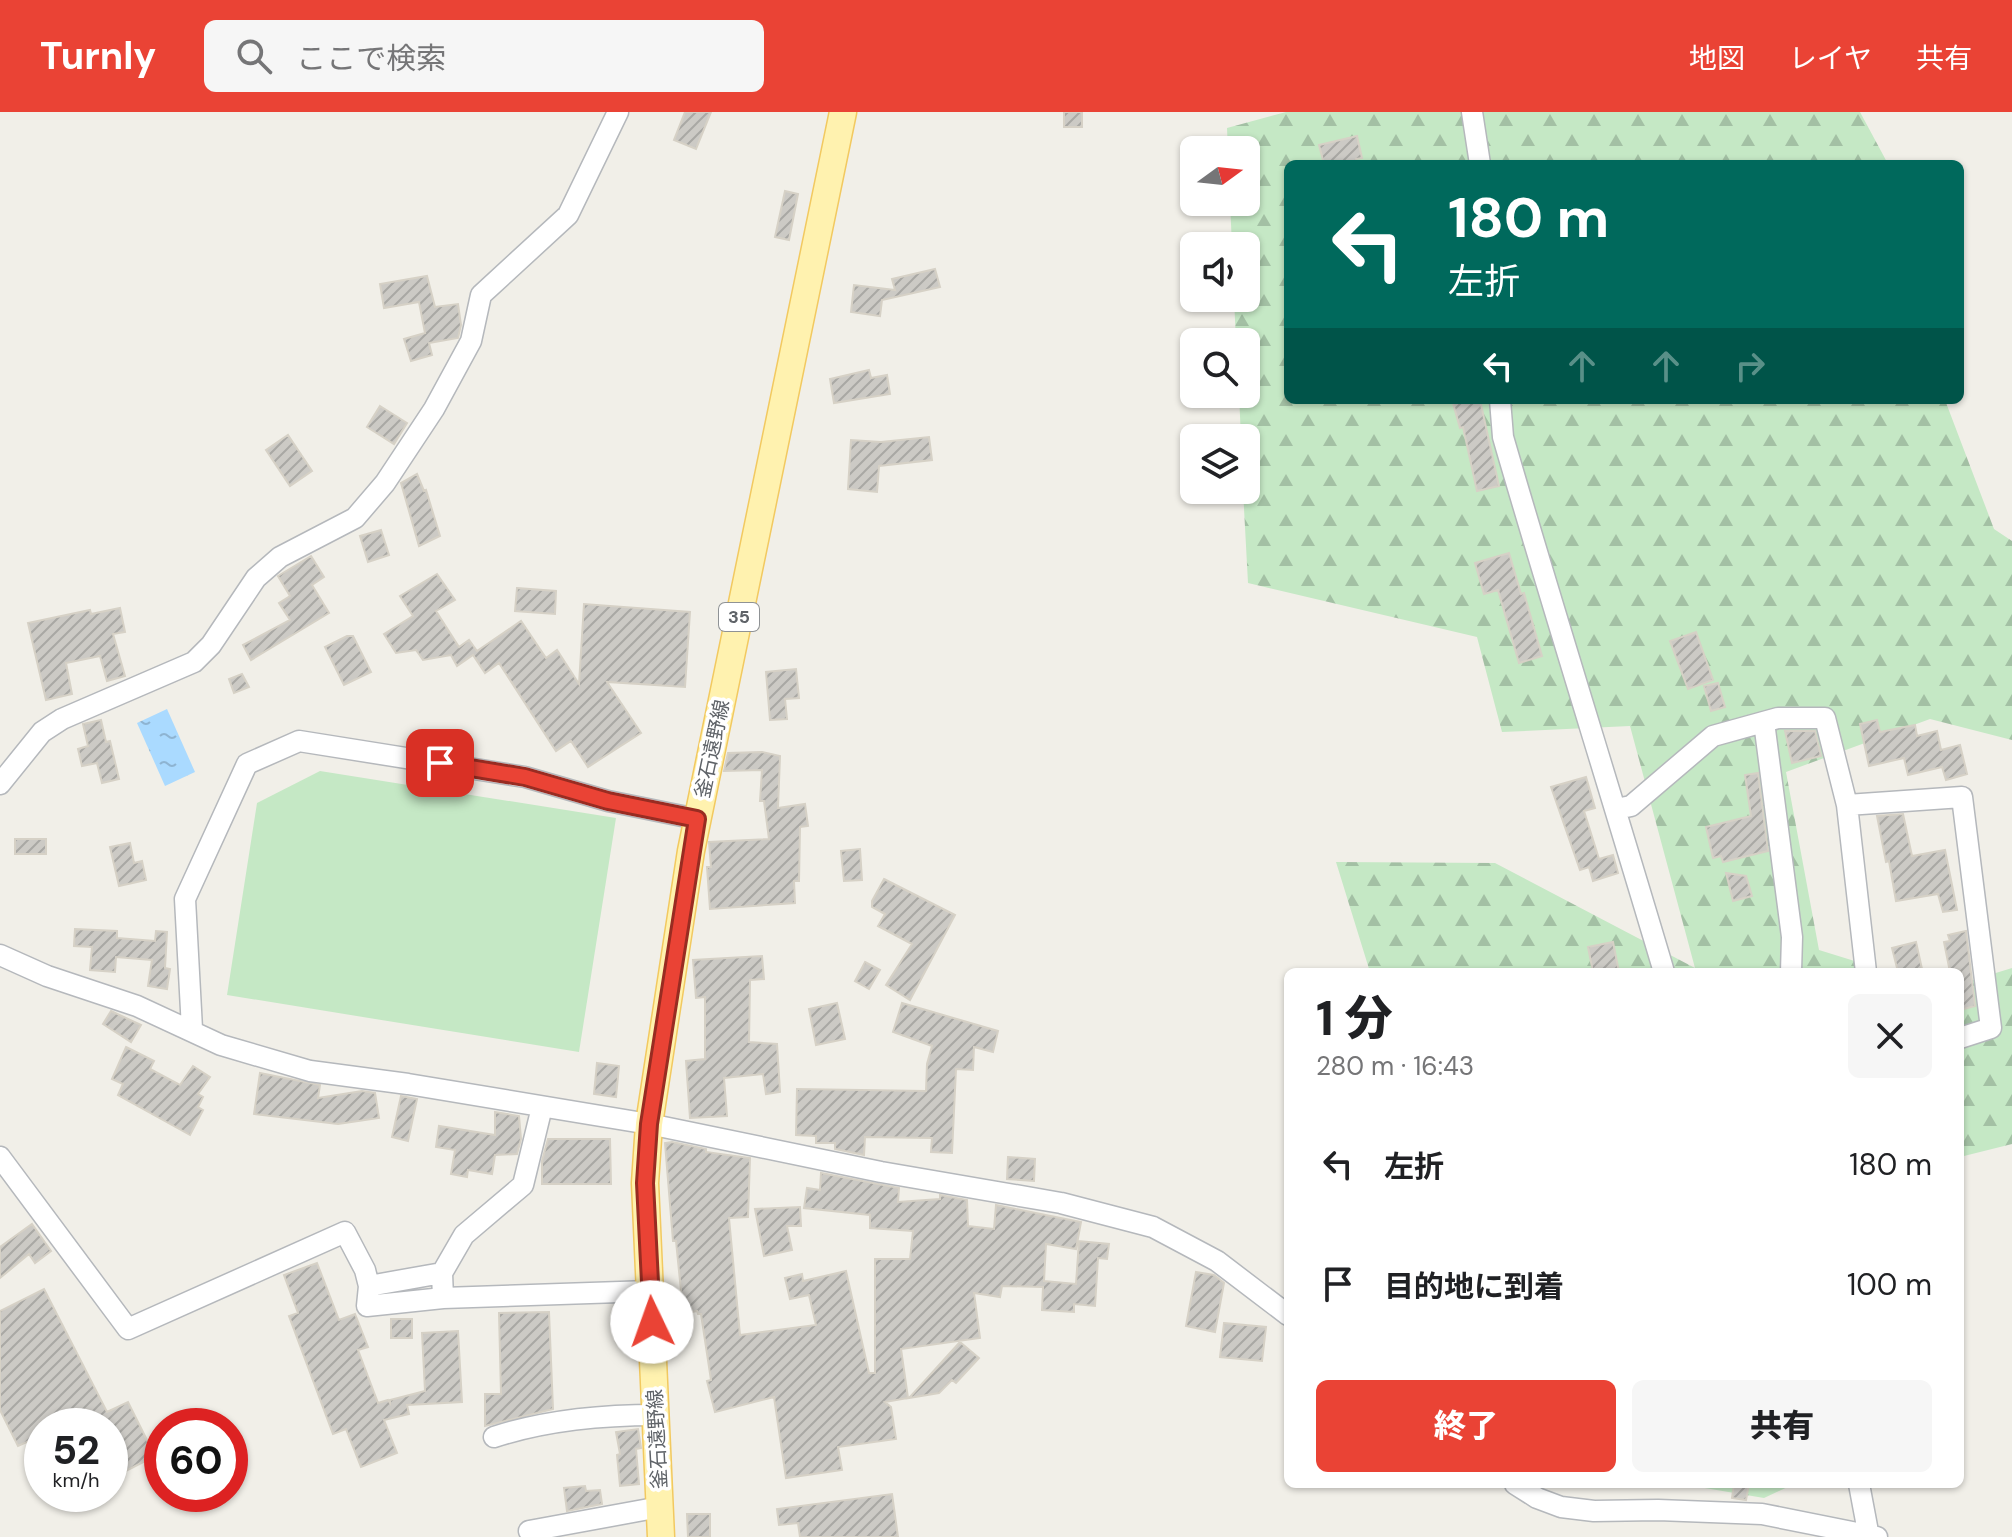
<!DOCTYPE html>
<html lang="ja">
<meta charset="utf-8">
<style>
:root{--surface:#fff;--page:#f6f6f6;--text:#202124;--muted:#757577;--accent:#ea4335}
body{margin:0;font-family:"DM Sans","Noto Sans JP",sans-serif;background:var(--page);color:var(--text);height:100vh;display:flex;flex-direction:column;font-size:30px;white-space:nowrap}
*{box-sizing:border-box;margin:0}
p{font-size:26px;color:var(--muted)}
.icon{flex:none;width:44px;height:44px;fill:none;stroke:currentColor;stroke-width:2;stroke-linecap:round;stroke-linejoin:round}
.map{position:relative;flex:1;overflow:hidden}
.side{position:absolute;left:1284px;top:856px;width:680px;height:520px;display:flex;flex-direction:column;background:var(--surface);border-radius:12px;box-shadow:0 2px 6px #0004}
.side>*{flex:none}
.hud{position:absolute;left:1284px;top:48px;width:680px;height:244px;border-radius:12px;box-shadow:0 2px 6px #0004;background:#00695c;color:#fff;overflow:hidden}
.needle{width:52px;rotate:75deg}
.controls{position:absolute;left:1180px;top:24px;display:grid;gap:16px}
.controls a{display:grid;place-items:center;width:80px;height:80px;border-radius:12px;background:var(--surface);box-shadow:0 2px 6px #0004;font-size:40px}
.speed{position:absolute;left:24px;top:1296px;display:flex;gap:16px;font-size:40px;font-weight:700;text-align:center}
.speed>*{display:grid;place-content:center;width:104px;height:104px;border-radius:50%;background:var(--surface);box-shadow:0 2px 6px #0004;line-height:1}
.speed small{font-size:20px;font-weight:400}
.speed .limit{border:12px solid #d22;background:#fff;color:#111}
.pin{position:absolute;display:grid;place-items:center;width:68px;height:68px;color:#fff;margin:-34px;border-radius:16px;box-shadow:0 4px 12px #0006}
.me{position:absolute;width:88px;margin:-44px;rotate:357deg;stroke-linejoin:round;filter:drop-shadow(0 0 6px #0008)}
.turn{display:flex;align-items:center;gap:28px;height:168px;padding:0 32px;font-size:36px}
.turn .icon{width:104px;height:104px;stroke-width:2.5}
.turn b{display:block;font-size:56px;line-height:68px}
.lanes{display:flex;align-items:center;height:76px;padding:0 32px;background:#0003;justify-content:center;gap:40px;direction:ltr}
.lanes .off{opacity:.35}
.round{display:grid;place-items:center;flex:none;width:84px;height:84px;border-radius:12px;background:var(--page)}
.head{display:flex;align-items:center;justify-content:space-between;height:136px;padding:0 32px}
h1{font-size:48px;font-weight:800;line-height:60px}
.cta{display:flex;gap:16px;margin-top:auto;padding:16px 32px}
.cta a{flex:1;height:92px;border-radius:12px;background:var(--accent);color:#fff;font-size:32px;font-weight:800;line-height:92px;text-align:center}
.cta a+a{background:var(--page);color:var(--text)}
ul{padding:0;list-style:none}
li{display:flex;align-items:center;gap:24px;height:120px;padding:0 32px}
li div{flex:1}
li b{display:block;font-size:30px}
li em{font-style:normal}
header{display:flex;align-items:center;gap:48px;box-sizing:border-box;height:112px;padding:0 40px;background:var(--accent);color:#fff}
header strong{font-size:38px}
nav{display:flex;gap:44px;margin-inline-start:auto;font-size:28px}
.search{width:560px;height:72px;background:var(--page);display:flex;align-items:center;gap:20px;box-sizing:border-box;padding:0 28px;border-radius:12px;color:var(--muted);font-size:30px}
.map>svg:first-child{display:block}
</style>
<header>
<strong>Turnly</strong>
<div class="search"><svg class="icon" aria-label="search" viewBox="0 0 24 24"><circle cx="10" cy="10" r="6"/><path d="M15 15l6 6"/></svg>ここで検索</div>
<nav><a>地図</a><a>レイヤ</a><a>共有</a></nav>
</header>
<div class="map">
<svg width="2012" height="1425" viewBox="0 0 2012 1425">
<defs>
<pattern id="forest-firs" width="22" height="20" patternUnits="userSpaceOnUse" patternTransform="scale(2)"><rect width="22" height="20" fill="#c5e8c5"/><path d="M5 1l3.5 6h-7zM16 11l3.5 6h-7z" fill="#a3c0a4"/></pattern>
<pattern id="water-ripples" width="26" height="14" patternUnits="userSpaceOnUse" patternTransform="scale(2)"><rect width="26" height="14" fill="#aadaff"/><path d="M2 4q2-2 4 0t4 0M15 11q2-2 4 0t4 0" fill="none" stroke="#8eb4d2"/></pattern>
<pattern id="building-hatch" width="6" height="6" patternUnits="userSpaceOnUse" patternTransform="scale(2)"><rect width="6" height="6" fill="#cccac5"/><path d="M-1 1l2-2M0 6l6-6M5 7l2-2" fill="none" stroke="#a9a8a4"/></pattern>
</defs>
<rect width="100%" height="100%" fill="#f1efe8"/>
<!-- forest -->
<path fill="url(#forest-firs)" d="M1286 0H1860L1888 52H1288V288H1945L1994 417 2012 429V628L1930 607 1786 660 1819 838 1890 860H1370L1336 750 1495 751 1695 856 1630 614 1502 620 1477 525 1248 471 1243 378H1246V326H1241L1239 282H1246V230H1236L1234 186H1246V134H1232L1230 90H1246V38H1228L1227 16Z
M2012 856V1032L1960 1045V872Z
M1681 1372H1794L1764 1386Z"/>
<!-- pitch -->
<path fill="#c5e8c5" d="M320 659 616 706 579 940 227 883 257 691Z"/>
<!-- water -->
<path fill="url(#water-ripples)" d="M167 597 195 660 165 674 137 611Z"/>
<!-- building -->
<path fill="url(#building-hatch)" stroke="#d6d1c6" stroke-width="2" d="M685 0H711L696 37 674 28Z
M1064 0H1082V15H1064Z
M1357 24 1362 46 1356 47 1357 52H1324L1319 33Z
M785 79 798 82 789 128 775 125Z
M935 157 940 175 882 188 880 204 851 200 854 173 895 178 892 167Z
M427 164 435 195 458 192 461 213 458 226 429 231 432 243 411 249 404 227 425 221 419 190 384 196 380 172Z
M869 258 871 266 887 263 890 282 834 291 830 267Z
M1452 288H1480L1499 374 1477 379 1463 315 1460 316Z
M380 294 407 311 394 332 367 315Z
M288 323 312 359 290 374 266 338Z
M929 325 932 348 879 354 877 380 848 377 851 328 881 330Z
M417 362 424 379 426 378 440 424 419 434 401 371Z
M381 418 389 443 368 450 360 424Z
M1509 441 1521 482 1524 481 1542 544 1519 551 1498 478 1484 482 1475 451Z
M311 444 324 465 312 473 329 501 251 548 243 533 290 508 279 491 290 484 278 464Z
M437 462 455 488 436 499 459 535 469 528 477 539 521 509 546 546 557 538 579 572 584 492 690 500 685 575 607 570 641 621 588 655 571 629 556 639 499 551 485 561 473 543 457 554 451 543 423 548 416 538 396 541 384 522 413 504 400 484Z
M517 476 556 479 555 502 515 499Z
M120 496 125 520 113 522 125 564 107 569 100 544 66 551 72 582 46 588 28 511 90 498 91 502Z
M1696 520 1713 568 1688 577 1670 529Z
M347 524H353L371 560 344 573 325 535Z
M796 557 799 586 785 587 787 607 770 608 766 560Z
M242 562 249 575 234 581 229 567Z
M1718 571 1725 595 1711 599 1704 574Z
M101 608 106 630 110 629 119 667 102 671 97 651 82 654 78 637 88 634 83 612Z
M1877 608 1880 620 1915 613 1917 624 1937 619 1941 638 1960 633 1967 662 1946 668 1942 655 1908 663 1904 646 1869 654 1860 612Z
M1785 619H1815L1821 644 1792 651Z
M762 640 780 644 778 696 805 692 808 714 800 715 799 769H794L795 791 710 797 707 755H711L709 730 769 727 764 689H760L762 658 724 659 728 641Z
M1758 661 1768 739 1723 750 1721 744 1713 746 1706 715 1751 704 1745 663Z
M1586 665 1595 696 1584 699 1599 747 1613 743 1618 761 1593 769 1589 755 1580 758 1551 675Z
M1903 702 1912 744 1945 738 1957 798 1943 800 1938 782 1896 789 1889 749 1886 750 1877 704Z
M15 727H46V742H15Z
M130 731 134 751 142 749 146 768 119 774 110 735Z
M860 737 862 768 844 769 841 739Z
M1726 761 1746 764 1752 784 1733 789Z
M884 767 955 803 910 888 886 873 912 832 878 814 885 802 872 795V789Z
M75 817 117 819V826L155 829 156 819 167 820 165 856 170 857 167 877 148 874 152 848 116 845 115 860 90 858 92 835 74 834Z
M1966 819 1975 894 1960 898V860H1950L1944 830 1950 829 1948 823Z
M1613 830 1619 860H1593L1588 835Z
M1916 830 1922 857 1898 860 1892 836Z
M762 844 764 867 750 868 749 930 777 932 780 980 766 982 763 962 724 966 727 1004 690 1006 686 949 705 947V885L696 886 693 848Z
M865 850 880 858 869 877 855 869Z
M837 891 845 927 816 933 809 897Z
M902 891 998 919 993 940 974 935 973 958 956 957 952 1041 931 1040 932 1026 865 1025 864 1043 835 1037V1031H816V1024L796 1023 797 977 926 979 927 952 932 934 893 920Z
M111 899 141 913 131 930 103 912Z
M126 935 154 949 150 957 180 973 193 954 210 965 198 982 203 985 198 995 203 998 190 1023 118 983 123 972 112 967Z
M597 951 619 954 616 985 594 982Z
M260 961 320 973 318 986 362 979 375 981 379 1006 338 1012 254 1002Z
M401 984 417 987 408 1029 392 1025Z
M495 1000 519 1004 521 1027 517 1042 495 1043 492 1062 468 1058 467 1065 451 1062 455 1038 436 1035 439 1014 495 1023Z
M548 1027H610L611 1072H542V1049Z
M672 1030 706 1037V1040L750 1046 748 1105 729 1106 740 1223 816 1213 809 1183 790 1187 785 1166 802 1162 803 1169 846 1159 869 1261H875V1147H910L913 1119 870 1116V1103L804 1096 807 1076 820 1078 821 1061 899 1076 898 1090 940 1087V1083L967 1088 968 1114 994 1117 996 1093 1081 1110 1076 1137 1046 1132 1044 1169 1076 1172 1079 1129 1109 1132 1107 1147 1098 1146 1095 1194 1074 1192V1200L1042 1198 1043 1175 1002 1174 1000 1185 974 1181 980 1226 901 1237 908 1286 885 1290 891 1295 896 1327 838 1335 842 1358 786 1366 774 1285 715 1300 707 1269 711 1268 701 1202H698L697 1199 677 1203 673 1180 681 1179 676 1129H673L665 1031Z
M1008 1045 1035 1047 1034 1069 1007 1067Z
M800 1095 801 1114H787L792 1138 764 1144 755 1097Z
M32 1112 51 1139 35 1151 29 1142 0 1166V1135Z
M317 1151 339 1208 355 1202 368 1235 358 1238 378 1291 388 1288 390 1291V1288L425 1279 422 1221 458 1219 462 1290 407 1293 409 1302 384 1308 397 1341 361 1355 346 1317 333 1322 289 1204 298 1201 284 1163Z
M1196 1160 1214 1163 1224 1171 1215 1220 1186 1214Z
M44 1177 107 1300 128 1290 155 1344 110 1367V1314H42V1355L29 1329 18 1334 0 1298V1199Z
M549 1200 553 1297 485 1314V1282H501L499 1201Z
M391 1207H412V1226H391Z
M1224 1211 1266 1215 1262 1249 1220 1245Z
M960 1230 979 1246 956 1271 952 1268 939 1281 909 1286Z
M638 1317 641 1336 636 1337 639 1372 620 1374 617 1343 620 1342 616 1320Z
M1734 1372H1749L1746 1388 1732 1386Z
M585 1374 586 1379 600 1378 602 1392 567 1399 564 1376Z
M892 1382 898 1425H800L798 1411 779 1413 777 1397Z
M687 1402H710V1425H688Z"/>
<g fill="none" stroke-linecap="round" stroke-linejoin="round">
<!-- minor casing -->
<g stroke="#b5b8bc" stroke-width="23">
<path id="minor" d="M1472 0 1480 52
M1500 288 1503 325C1555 504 1611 681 1664 860
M1764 610 1792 825 1791 860
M0 672 42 620 62 607 194 550 211 533 256 466 280 445 355 406 385 371 434 297 471 229 481 183 568 103 618 0
M1616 697 1631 694 1713 624 1778 606H1825L1847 693
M0 843 47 864 137 894 221 933 310 959 408 972 649 1012 881 1060 1061 1091 1153 1115 1217 1149 1288 1203
M1866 860 1847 693 1962 685 1991 916 1960 926
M192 917 185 787 247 652 299 629 525 665 608 689 697 707
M0 1045 128 1217 345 1120 365 1158 369 1174 442 1161 464 1123 523 1073 542 995
M442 1161 443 1186 650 1179
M369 1174 367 1194 443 1186
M494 1325C546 1308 601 1303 656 1303
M1515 1372 1537 1386 1561 1395 1594 1399 1658 1398 1762 1402 1877 1425
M1859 1372 1869 1425
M529 1419 660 1395"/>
</g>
<!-- major casing -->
<g stroke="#f2c960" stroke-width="29">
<path id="major" d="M661 1425 645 1071 649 1012 691 739 843 0"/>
</g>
<!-- minor -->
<use href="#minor" stroke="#fff" stroke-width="20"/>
<!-- major -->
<use href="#major" stroke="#fff2af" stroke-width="26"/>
</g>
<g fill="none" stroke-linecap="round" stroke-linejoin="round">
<!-- route casing -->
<g stroke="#982c22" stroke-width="20">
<path id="route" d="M440 651 525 665 608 689 697 707 649 1012 645 1071 652 1210"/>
</g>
<!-- route -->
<use href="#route" stroke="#ea4335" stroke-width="14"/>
</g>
<g text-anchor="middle" stroke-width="7" stroke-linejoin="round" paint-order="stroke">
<!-- shield labels -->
<rect fill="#fff" stroke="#8f9295" stroke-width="2" x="719" y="491" width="40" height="28" rx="6"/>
<g font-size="18" font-weight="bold" fill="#5f6368">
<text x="739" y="511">35</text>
</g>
<!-- street labels -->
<g font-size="20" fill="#5f6368" stroke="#fff">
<text transform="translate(712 637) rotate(-78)" y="7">釜石遠野線</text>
<text transform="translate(657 1327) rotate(-93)" y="7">釜石遠野線</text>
</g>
</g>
</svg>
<div class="controls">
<a><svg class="needle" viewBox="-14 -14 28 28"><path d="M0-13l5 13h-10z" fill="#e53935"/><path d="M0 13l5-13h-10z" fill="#757577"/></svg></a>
<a><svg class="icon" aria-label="sound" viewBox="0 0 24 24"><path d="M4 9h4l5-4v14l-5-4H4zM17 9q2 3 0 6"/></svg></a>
<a><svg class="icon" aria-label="search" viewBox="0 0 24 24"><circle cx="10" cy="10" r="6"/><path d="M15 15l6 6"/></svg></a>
<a><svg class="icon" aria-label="layers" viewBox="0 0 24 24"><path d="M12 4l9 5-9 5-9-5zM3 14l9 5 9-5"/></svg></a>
</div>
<div class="speed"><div>52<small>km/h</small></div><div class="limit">60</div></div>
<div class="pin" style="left:440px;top:651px;background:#d93025"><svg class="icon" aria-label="arrive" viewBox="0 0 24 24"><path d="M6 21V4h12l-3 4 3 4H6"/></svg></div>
<svg class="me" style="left:652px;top:1210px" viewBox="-20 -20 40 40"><circle r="19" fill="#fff"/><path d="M0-13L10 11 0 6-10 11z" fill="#ea4335"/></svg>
<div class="hud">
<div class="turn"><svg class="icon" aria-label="left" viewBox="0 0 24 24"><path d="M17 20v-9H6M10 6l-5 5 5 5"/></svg><div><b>180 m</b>左折</div></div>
<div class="lanes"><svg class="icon" aria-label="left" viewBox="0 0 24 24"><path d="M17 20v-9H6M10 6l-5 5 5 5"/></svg><svg class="icon off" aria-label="ahead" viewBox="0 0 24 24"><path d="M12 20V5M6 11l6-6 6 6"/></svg><svg class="icon off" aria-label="ahead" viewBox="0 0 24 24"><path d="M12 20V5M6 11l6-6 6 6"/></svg><svg class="icon off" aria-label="right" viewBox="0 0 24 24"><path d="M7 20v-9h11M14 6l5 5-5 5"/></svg></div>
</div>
<section class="side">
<div class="head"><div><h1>1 分</h1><p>280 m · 16:43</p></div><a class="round"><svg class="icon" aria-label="close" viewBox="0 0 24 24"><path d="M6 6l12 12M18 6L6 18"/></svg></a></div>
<ul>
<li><svg class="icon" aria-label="left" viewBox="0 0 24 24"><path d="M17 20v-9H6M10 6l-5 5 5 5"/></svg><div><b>左折</b></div><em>180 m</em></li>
<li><svg class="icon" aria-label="arrive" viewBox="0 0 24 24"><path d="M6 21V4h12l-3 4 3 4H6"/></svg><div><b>目的地に到着</b></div><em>100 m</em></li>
</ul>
<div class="cta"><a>終了</a><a>共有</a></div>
</section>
</div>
